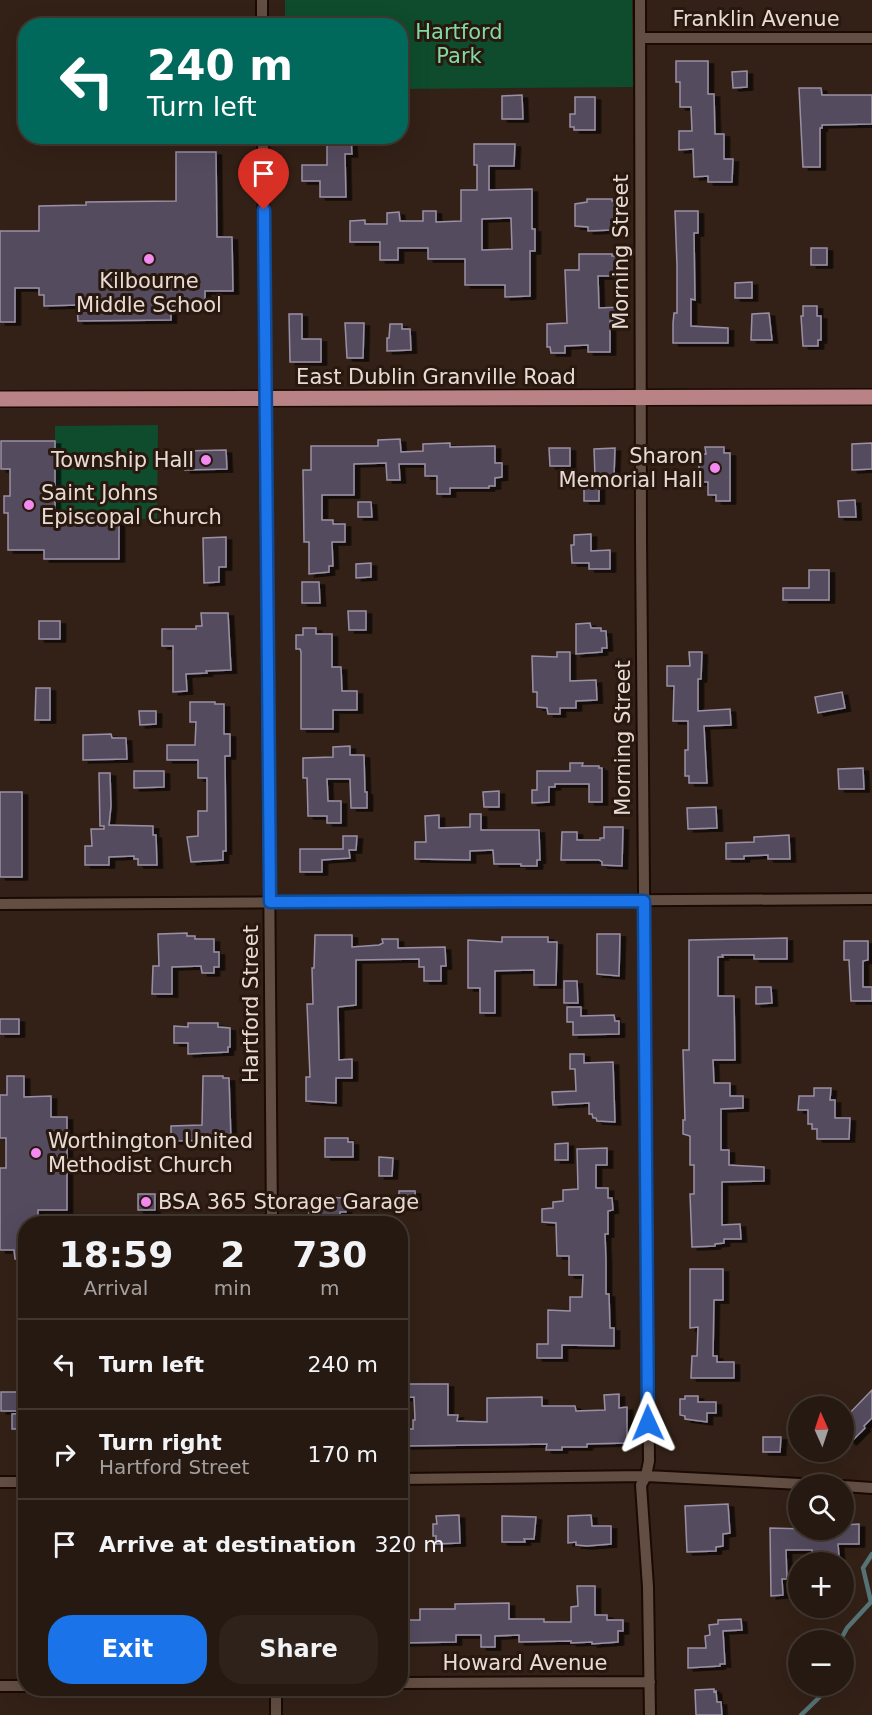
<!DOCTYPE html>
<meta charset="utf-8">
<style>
:root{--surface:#261911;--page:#2e221a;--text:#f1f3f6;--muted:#a4a09f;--line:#423831;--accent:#1a73e8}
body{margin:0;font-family:"DejaVu Sans",sans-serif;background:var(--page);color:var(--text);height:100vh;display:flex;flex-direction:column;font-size:22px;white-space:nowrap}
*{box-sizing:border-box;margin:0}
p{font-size:20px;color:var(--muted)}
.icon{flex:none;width:33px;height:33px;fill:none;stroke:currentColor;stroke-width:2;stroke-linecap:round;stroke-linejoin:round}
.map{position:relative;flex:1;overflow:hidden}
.details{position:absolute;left:18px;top:1216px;width:390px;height:480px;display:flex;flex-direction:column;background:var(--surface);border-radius:24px;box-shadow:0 6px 24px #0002,0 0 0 2px var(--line)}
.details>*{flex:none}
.banner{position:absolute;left:18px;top:18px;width:390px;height:126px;border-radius:24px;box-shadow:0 6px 24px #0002,0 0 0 2px var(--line);background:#00695c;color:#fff;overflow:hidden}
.needle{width:39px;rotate:357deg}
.buttons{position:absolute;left:788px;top:1396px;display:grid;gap:12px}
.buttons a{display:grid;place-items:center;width:66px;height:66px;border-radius:50%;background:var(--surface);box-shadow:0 6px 24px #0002,0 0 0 2px var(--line);font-size:30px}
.pin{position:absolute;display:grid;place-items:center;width:51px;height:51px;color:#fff;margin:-62px -26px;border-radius:50% 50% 50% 0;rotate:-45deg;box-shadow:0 0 6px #0007}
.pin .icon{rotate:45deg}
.me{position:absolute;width:66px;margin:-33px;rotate:359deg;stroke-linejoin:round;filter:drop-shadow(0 0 4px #0008)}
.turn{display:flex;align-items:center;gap:21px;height:126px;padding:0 30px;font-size:27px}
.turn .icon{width:78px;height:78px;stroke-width:2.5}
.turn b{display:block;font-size:42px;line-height:51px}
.eta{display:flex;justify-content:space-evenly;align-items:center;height:102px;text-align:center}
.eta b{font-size:36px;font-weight:700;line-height:42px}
.button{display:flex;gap:12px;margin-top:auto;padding:12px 30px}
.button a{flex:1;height:69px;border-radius:24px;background:var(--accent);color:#fff;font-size:24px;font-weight:700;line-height:69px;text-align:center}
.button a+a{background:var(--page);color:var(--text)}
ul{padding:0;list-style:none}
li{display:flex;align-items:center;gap:18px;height:90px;padding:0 30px;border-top:2px solid var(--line)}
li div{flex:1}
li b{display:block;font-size:22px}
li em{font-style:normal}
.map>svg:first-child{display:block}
</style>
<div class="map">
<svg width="872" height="1715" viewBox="0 0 872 1715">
<defs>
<filter id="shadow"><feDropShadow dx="5.5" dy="3" stdDeviation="0" flood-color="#0009"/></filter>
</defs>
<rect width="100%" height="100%" fill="#332117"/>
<!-- green -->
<path fill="#0e4c2d" d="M285 0H632L633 87 401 89 400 26 285 25Z
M158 425 157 519 55 518V426Z"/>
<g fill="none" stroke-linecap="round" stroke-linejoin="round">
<!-- stream -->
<path stroke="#567376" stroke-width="4.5" d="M840 1641 847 1628 871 1602 863 1568 872 1554
M801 1715 831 1686"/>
</g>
<!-- building -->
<path fill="#554c5f" stroke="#9990a5" stroke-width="1.5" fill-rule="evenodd" filter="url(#shadow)" d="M676 61H708V94H714L715 134H724V159H733L732 182H708V176L694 177 693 149 679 150V131H692L691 107H680V82H676Z
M747 71V87L733 88 732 72Z
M799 88H821L822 95H872V124L822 125V128H820V167H803Z
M522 95 523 119H502V96Z
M575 97H595V130H574V127H570V114H575Z
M351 136 352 154H345L346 197H320V181H302V165H327V137Z
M474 144H515L514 166H489V190L532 189V229H535V251H530V296L505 297V285H465V259H428V248H398V260H380V242H350V221L365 220V224H387V213L399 212 400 221H423V211H436V222L461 221V190H477V165H474ZM511 218 512 249 482 250V219Z
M176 152H216L217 237H232L233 291H205V306H171V320L78 321 77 305 44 306V295H39V288H15V322H0V231H39V206L86 205V202L176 201Z
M587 199H612V201H616V227H612V230L588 231V227L575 226V204L587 202Z
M675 211H698V233H694L695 300 691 299V326L728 328V343H673V323L674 313H677V266Z
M811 248H827V265H811Z
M579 254H612V256H617V273H612V276H598L599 308 620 307V321H610V352H588V345L565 346V353H551L550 347H547V324L567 323 565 270H579Z
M752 282V298H735V283Z
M803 306H817V316H821V340H818V346H803L801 316H803Z
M769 313 772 340H751L752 314Z
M289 314H302V339H321V362H290Z
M345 323H364L363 358H347Z
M390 324H402V329H410L411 350 387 351V338H389Z
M400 439 401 452 423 451V444L450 443V447L495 446V463H502V477L495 478V486H489V488H450V494H437V476H425V464H399L400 480H387L386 463 354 464V495H322V520H333V524H345V542H332L333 566H329V572L309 574V542H304L303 470H311V446H378V440Z
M1 441H55V518H119V559H44V550H8V513H4V496H10V469H1Z
M872 443V469L852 470V444Z
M705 447H724V453H730V501H716V495H708V482H699V454H706Z
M549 448H570V466H550Z
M615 448 614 476 595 477 594 449Z
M226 450 227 469 185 470 184 451Z
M584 487H599V501H584Z
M855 500 856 517H839L838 501Z
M358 502H371L372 517H358Z
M591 534V551L610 550V569H589V563H572L571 545H574V535Z
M226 537V567H219V582L204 583 203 538Z
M371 563V577L356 578V564Z
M809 570H829V600H783V588H809Z
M302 582H319L320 603H302Z
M348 611H366V630H349Z
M201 613H228L231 670 206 671 207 673 186 674 187 691 173 692V646H162V629H196V626H202Z
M39 621H60V639H39Z
M590 623 591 628H601V631H606L607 648H602V652L576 654V624Z
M303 628H316V634H332V667H341L342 691H357V710H333V729H301V652L300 649H296V635H303Z
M557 652H570V681L596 680 597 700 576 701V708H560V714H548L547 708 537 707V692H533L532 656 557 657Z
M689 652H702L701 679H698V711L730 709 731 725 704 726 707 783H689V776H685V750H688V721H673L674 686H667V666H690Z
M36 688H50V720H35Z
M842 692 845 708 818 713 815 697Z
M190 702H215V704H224V734H230V756H225L226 851H223V860L191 862 187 837 198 836V811H207V778H198V760H167V745H195L196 722H190Z
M139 711H156V724L140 725Z
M111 734 112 738H126L127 759 83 760V735Z
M350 746V755H364L365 792H367V808H351L350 779H327L328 801H341V823H327V816H308L307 778H303V758L333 757V747Z
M570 763H583L582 766H599V768H602V802H589V784H555V787H549V802L532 803V790H537V771H570Z
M863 768 864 789H839L838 769Z
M134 771H164V787L134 788Z
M99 773H110L111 806 109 825 153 826V835H156L157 865H138V859H134V856L109 857V865H85V846H92L91 829H104V826H100Z
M499 791V807H484L483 792Z
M0 792H22V877H0Z
M716 807 717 828 688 829 687 808Z
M470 814H481V830H539L540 860H537V866H521V864H494L493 850 470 851V860L415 859V842H426L425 816 439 815V828L470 827Z
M604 827H623L622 866 602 865V862L599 860H561L562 832H577V840H600V838H604Z
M789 835 790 859H768V855L744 856V859H726V843L754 842V837Z
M343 836H357L356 850H349L350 858 322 860V872H300V849H343Z
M187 933V936H195V939H214V952H219V967H214V973H202L201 966 172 967V994H152L153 966H159L158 934Z
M597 934H620L619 976 597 974Z
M315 935H352V947L379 945 383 943 382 939H398V948L445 947 446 966H441V981H424V967H419V959L356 960V1005L338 1007 339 1060 352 1059V1078H336V1103L306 1101V1077H310L307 1004H313L312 968H314Z
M502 937H548V942H557L556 985H534V970L495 971V1013H480V988H468V940L502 942Z
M787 938V959H754V955H722L723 957H718V996H734L735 1060H713L714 1083H730V1096H743V1108L721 1109V1150H729V1165L764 1167V1181L722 1182V1225L740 1224 741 1239H724V1243L715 1244V1246L692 1247 690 1194H694V1165H690V1136L683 1134V1120H685L683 1050H689V940Z
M844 941H868V960L863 961V987H872V1001H851L849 960H844Z
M564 981H577L578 1003H564Z
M756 987H771L772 1003 756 1004Z
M567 1007H581V1016L614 1015 615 1021H619V1034L573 1035V1022H567Z
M0 1019H19V1034H0Z
M188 1023H218V1027L230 1028V1047H228V1052L188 1054V1043H174V1026L188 1027Z
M570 1054H584V1063L613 1062 615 1122 597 1121 596 1118H593L592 1114H589V1103L553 1105 552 1092 576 1091 575 1069H570Z
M7 1076H24V1097L51 1096V1117H67V1210H38V1224H26V1258L15 1259 14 1250H0V1168H6V1138H0V1095H7Z
M203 1076H223V1078H229L231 1140 171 1141V1126L202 1125Z
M814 1088H831L830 1100H835V1118H850L849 1139H817V1129H812V1124H808V1110H798L799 1096H814Z
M325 1138H348V1142H353V1157H325Z
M568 1143V1160H555V1144Z
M607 1148V1165H596V1188H608V1198H612L613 1210 608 1211V1234H605L606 1260V1294H609L610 1328H614V1346L562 1345V1358H537V1344H548V1310L570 1311V1297H582L583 1275H569V1256H557L556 1223 542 1222V1209L553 1208V1202L563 1201V1190L578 1189 577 1149Z
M379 1157 393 1158 392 1176H379Z
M399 1191H415L416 1207H399Z
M138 1194H155V1210H138Z
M314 1197 347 1198 346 1212H340V1221H332V1224H309V1199H314Z
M690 1269H723V1300H714L713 1356H717V1362H734V1378H691L692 1356H697L698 1327 690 1328Z
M400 1384H448V1415H458L457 1421 487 1422V1398L542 1397V1406H575L576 1411 605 1410 604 1395 619 1394V1408L627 1407V1443L587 1444V1447H562V1450H546L547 1444 406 1446V1429H413V1420H415L414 1397 400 1398Z
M872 1390V1418L864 1426 865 1428 851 1442 843 1435V1420Z
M1 1392H22V1411H1Z
M685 1396H698V1402H716V1413H707V1422L685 1419V1416L680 1415V1399H685Z
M26 1413V1429H12V1414Z
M763 1437H781L780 1452H763Z
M728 1504 730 1533 723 1534V1546L716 1547V1551L687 1552 685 1506Z
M459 1515 460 1543 436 1544V1536H433V1524H437L436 1516Z
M591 1515 592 1526H611V1544L587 1546 576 1545V1542L568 1543V1516Z
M502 1516 536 1517 534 1539H524L525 1542H502Z
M859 1524V1544H838L839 1556 812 1557V1550H786L787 1579H782L783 1595 771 1596 770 1528 843 1530V1525Z
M577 1586H595V1615H607V1620H623V1631H618V1642L592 1644V1642L571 1643V1641L519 1642V1635L495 1636V1647H481V1635H456V1642L402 1643V1620H420V1609H455V1604L509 1603V1619H544V1622H571V1607L578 1606Z
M741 1619 742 1630 723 1631 725 1664H720V1666L688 1668V1648H706L705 1636 710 1635 709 1625 718 1624V1620Z
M714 1689V1692L716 1691 717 1702H721L722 1715H696L695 1690Z"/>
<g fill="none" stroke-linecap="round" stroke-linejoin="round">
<!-- minor casing -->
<g stroke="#1a0a03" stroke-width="14">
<path id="minor" d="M262 0V26
M640 0 641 541 649 1461 646 1476 641 1485 648 1587 650 1715
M640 38H872
M263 136 272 1224
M0 904 872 899
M400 1479 646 1476 820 1485
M0 1482H26
M843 1486 872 1488
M400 1683 650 1682
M0 1686H26
M276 1689V1715"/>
</g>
<!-- primary casing -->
<g stroke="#1a0a03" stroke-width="18">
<path id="primary" d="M0 399 872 397"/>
</g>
<!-- minor -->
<use href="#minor" stroke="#634e43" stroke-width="10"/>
<!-- primary -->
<use href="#primary" stroke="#b98284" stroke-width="15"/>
</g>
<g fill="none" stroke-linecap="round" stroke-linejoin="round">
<!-- route casing -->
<g stroke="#114b97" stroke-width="15">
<path id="route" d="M264 210 270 902 644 901 648 1423"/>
</g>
<!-- route -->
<use href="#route" stroke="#1a73e8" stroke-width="10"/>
</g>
<!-- markers -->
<g fill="#f38af1" stroke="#29180e" stroke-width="2">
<circle cx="149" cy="259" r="6"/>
<circle cx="206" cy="460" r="6"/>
<circle cx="715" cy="468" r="6"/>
<circle cx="29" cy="505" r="6"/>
<circle cx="36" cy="1153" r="6"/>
<circle cx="146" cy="1202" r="6"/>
</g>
<g text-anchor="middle" stroke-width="6" stroke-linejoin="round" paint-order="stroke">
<!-- street labels -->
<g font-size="21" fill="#e8dbd5" stroke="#29180e">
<text x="756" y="26">Franklin Avenue</text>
<text transform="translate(621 252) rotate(-90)" y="7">Morning Street</text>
<text x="436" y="384">East Dublin Granville Road</text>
<text transform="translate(623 738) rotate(-90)" y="7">Morning Street</text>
<text transform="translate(251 1004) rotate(-90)" y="7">Hartford Street</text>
<text x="525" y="1670">Howard Avenue</text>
</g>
<!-- park labels -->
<g font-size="21" fill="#81daa5" stroke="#29180e">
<text x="459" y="39">Hartford<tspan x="459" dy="24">Park</tspan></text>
</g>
<!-- poi labels -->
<g font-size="21" fill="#e8dbd5" stroke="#29180e" text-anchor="start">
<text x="149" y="288" text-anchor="middle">Kilbourne<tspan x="149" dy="24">Middle School</tspan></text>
<text x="703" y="463" text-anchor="end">Sharon<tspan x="703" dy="24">Memorial Hall</tspan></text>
<text x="194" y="467" text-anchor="end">Township Hall</text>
<text x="41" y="500">Saint Johns<tspan x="41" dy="24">Episcopal Church</tspan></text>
<text x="48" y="1148">Worthington United<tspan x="48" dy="24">Methodist Church</tspan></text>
<text x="158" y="1209">BSA 365 Storage Garage</text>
</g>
</g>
</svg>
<div class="buttons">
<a><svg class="needle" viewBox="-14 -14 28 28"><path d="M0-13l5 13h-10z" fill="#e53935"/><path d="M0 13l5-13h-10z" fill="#a4a09f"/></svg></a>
<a><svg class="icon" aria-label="search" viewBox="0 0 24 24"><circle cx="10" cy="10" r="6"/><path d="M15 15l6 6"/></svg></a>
<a>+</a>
<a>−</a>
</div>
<div class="pin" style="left:264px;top:210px;background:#d93025"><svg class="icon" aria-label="arrive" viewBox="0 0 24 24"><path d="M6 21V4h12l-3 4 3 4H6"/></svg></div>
<svg class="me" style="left:648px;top:1423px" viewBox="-20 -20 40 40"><path d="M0-17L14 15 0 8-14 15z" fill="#1a73e8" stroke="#fff" stroke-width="4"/></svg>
<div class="banner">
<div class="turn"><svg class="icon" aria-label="left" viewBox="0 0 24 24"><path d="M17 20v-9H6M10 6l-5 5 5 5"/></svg><div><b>240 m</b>Turn left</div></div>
</div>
<section class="details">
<div class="eta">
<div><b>18:59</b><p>Arrival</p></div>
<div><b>2</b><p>min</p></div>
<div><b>730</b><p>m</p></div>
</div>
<ul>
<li><svg class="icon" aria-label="left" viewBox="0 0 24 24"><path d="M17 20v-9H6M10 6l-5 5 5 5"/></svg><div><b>Turn left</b></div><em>240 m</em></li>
<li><svg class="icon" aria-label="right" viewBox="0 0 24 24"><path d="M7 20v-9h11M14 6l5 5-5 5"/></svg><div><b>Turn right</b><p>Hartford Street</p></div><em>170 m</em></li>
<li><svg class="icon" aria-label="arrive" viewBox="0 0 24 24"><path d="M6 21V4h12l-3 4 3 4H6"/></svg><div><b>Arrive at destination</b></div><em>320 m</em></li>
</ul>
<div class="button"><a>Exit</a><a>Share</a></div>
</section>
</div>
